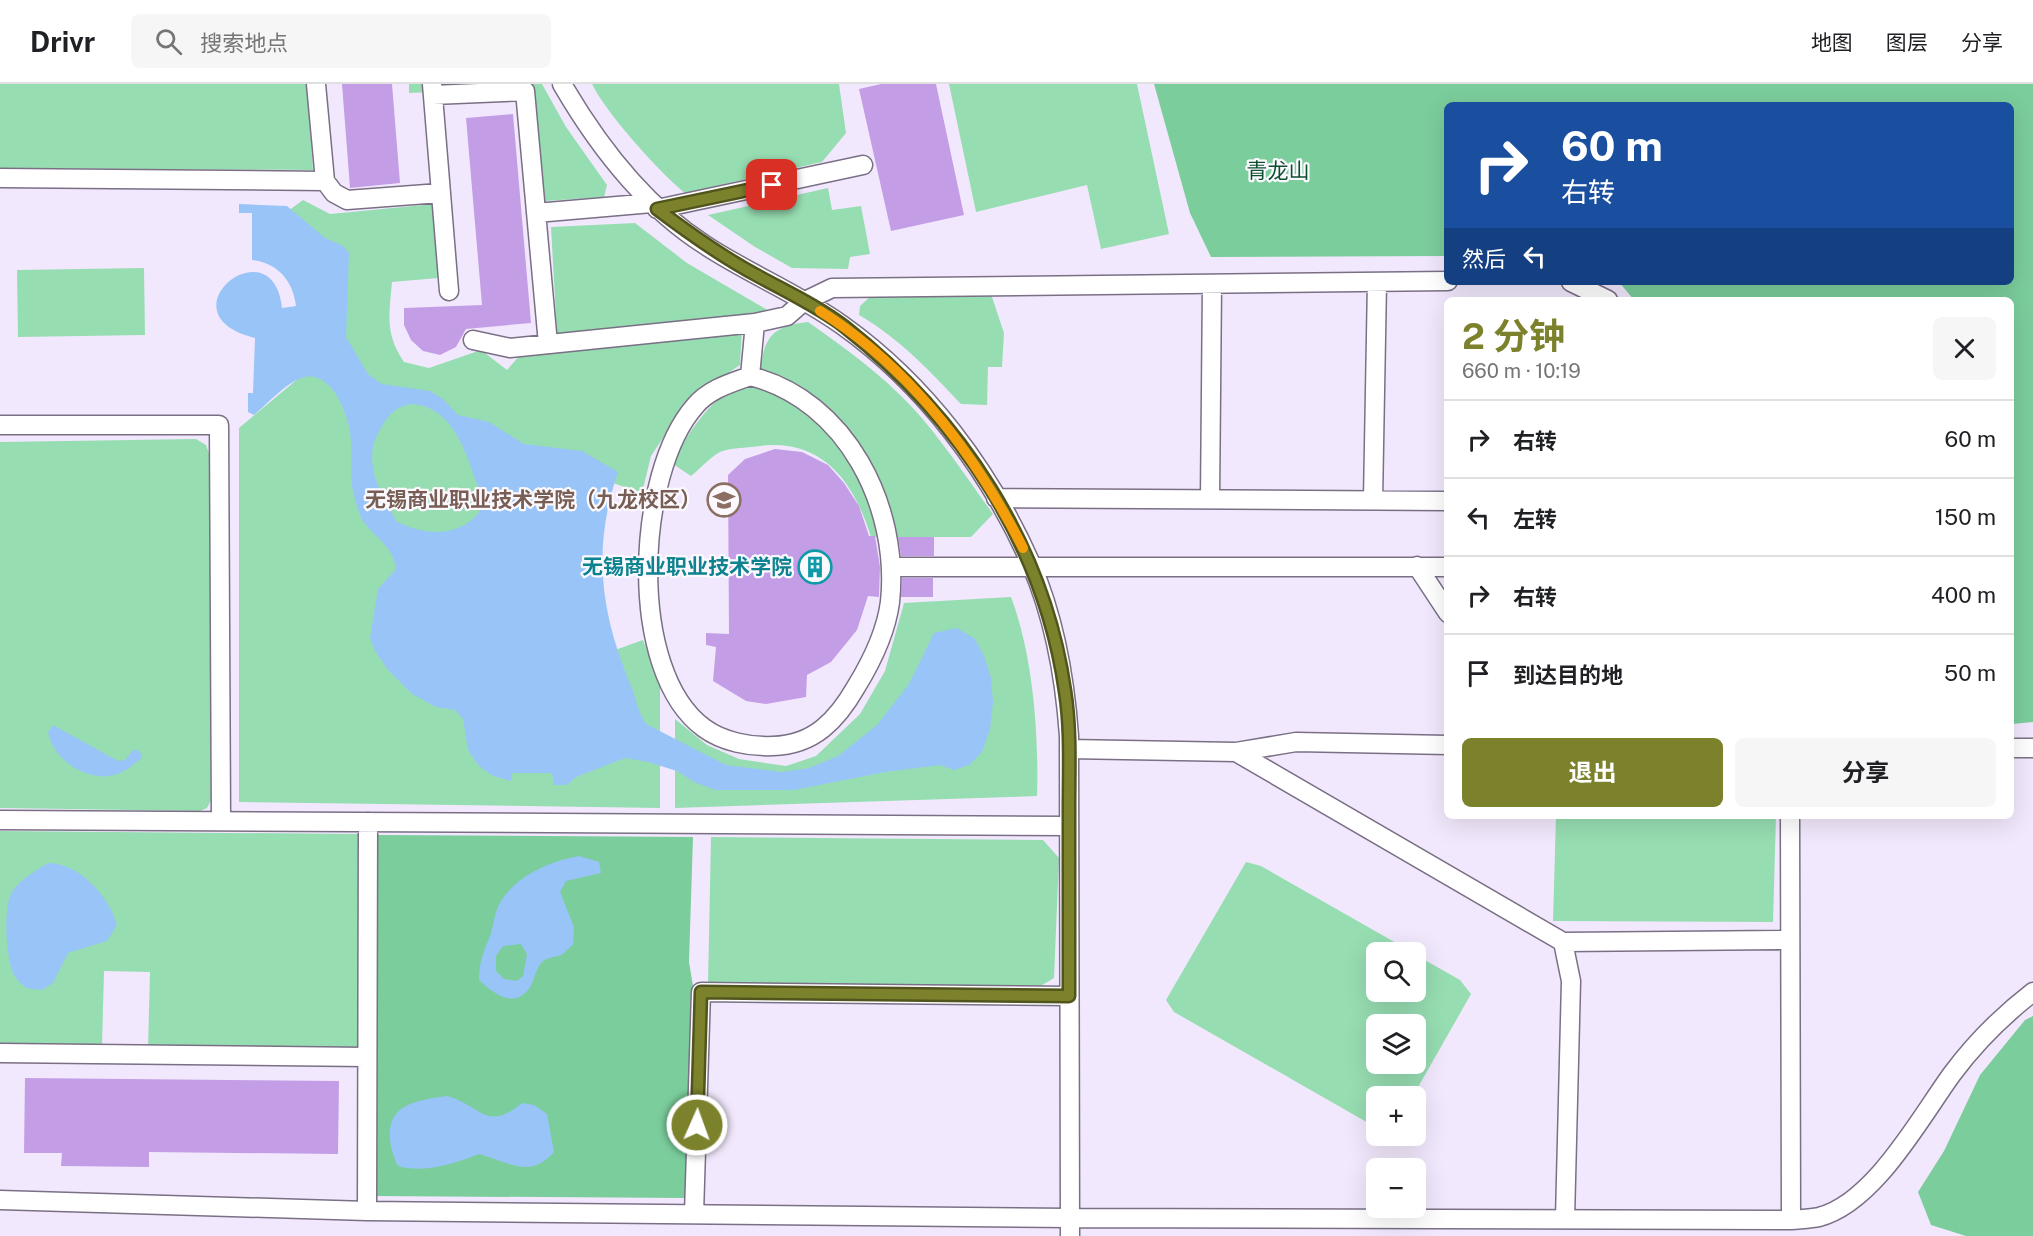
<!DOCTYPE html>
<html lang="zh">
<meta charset="utf-8">
<style>
:root{--surface:#fff;--page:#f6f6f6;--text:#202124;--muted:#757577;--line:#e0e0e0;--accent:#7c822c}
body{margin:0;font-family:"Public Sans","Noto Sans SC",sans-serif;background:var(--page);color:var(--text);height:100vh;display:flex;flex-direction:column;font-size:22px;white-space:nowrap}
*{box-sizing:border-box;margin:0}
p{font-size:20px;color:var(--muted)}
.icon{flex:none;width:33px;height:33px;fill:none;stroke:currentColor;stroke-width:2;stroke-linecap:round;stroke-linejoin:round}
.map{position:relative;flex:1;overflow:hidden}
.panel{position:absolute;left:1444px;top:213px;width:570px;height:522px;display:flex;flex-direction:column;background:var(--surface);border-radius:9px;box-shadow:0 6px 24px #0002}
.panel>*{flex:none}
.banner{position:absolute;left:1444px;top:18px;width:570px;height:183px;border-radius:9px;box-shadow:0 6px 24px #0002;background:#1a4fa0;color:#fff;overflow:hidden}
.tools{position:absolute;left:1366px;top:858px;display:grid;gap:12px}
.tools a{display:grid;place-items:center;width:60px;height:60px;border-radius:9px;background:var(--surface);box-shadow:0 6px 24px #0002;font-size:30px}
.pin{position:absolute;display:grid;place-items:center;width:51px;height:51px;color:#fff;margin:-26px;border-radius:12px;box-shadow:0 3px 9px #0006}
.me{position:absolute;width:66px;margin:-33px;rotate:2deg;stroke-linejoin:round;filter:drop-shadow(0 0 4px #0008)}
.turn{display:flex;align-items:center;gap:21px;height:126px;padding:0 18px;font-size:27px}
.turn .icon{width:78px;height:78px;stroke-width:2.5}
.turn b{display:block;font-size:42px;line-height:51px}
.then{display:flex;align-items:center;height:57px;padding:0 18px;background:#0003;gap:12px;font-size:22px}
.round{display:grid;place-items:center;flex:none;width:63px;height:63px;border-radius:9px;background:var(--page)}
.headline{display:flex;align-items:center;justify-content:space-between;height:102px;padding:0 18px}
h1{font-size:36px;font-weight:700;line-height:45px;color:var(--accent)}
.action{display:flex;gap:12px;margin-top:auto;padding:12px 18px}
.action a{flex:1;height:69px;border-radius:9px;background:var(--accent);color:#fff;font-size:24px;font-weight:700;line-height:69px;text-align:center}
.action a+a{background:var(--page);color:var(--text)}
ul{padding:0;list-style:none}
li{display:flex;align-items:center;gap:18px;height:78px;padding:0 18px;border-top:2px solid var(--line)}
li div{flex:1}
li b{display:block;font-size:22px}
li em{font-style:normal}
header{display:flex;align-items:center;gap:36px;box-sizing:border-box;height:84px;padding:0 30px;background:var(--surface);border-bottom:2px solid var(--line)}
header strong{font-size:28px}
nav{display:flex;gap:33px;margin-inline-start:auto;font-size:21px}
.search{width:420px;height:54px;background:var(--page);display:flex;align-items:center;gap:15px;box-sizing:border-box;padding:0 21px;border-radius:9px;color:var(--muted);font-size:22px}
.map>svg:first-child{display:block}
</style>
<header>
<strong>Drivr</strong>
<div class="search"><svg class="icon" aria-label="search" viewBox="0 0 24 24"><circle cx="10" cy="10" r="6"/><path d="M15 15l6 6"/></svg>搜索地点</div>
<nav><a>地图</a><a>图层</a><a>分享</a></nav>
</header>
<div class="map">
<svg width="2033" height="1152" viewBox="0 0 2033 1152">
<rect width="100%" height="100%" fill="#f2e8fd"/>
<!-- green -->
<path fill="#97ddb2" fill-rule="evenodd" d="M0 0H307L313 86 0 84Z
M409 0H542L566 43 607 101 604 113 545 117 531 4 409 9Z
M592 0H839L846 49 822 78 685 109C659 88 606 29 592 0Z
M949 0H1137L1169 150 1101 165 1087 101 976 128Z
M828 104 832 126 861 122 870 170 850 173 848 185 792 184 755 163 708 131Z
M303 116 330 130 434 120 438 194 392 198C389 232 385 250 404 278L429 284 481 266 507 286 522 269 742 246 740 281 688 316 651 372 642 409 610 398 595 479 615 566 643 556 660 602V724L239 718V344L343 257 288 127Z
M635 139 687 179 771 228 557 251 551 143Z
M144 184 145 251 18 253 17 186Z
M874 209 991 210 1004 249 1002 283H988L987 321 961 320C929 286 900 255 859 231L860 222Z
M808 238C844 263 881 290 912 323 942 356 967 394 993 430L971 453H871C853 395 820 351 752 363 742 364 729 364 720 368 710 373 700 385 691 392L673 380C680 359 713 311 735 305 741 302 751 304 758 303 764 263 761 243 808 238Z
M196 355 206 361 210 372 211 716 207 724 200 727 0 724V358Z
M1011 513C1033 571 1039 650 1037 712L675 724V635L707 661 739 675 786 682 816 672 860 630 885 587 904 519Z
M1556 732H1776L1773 838 1553 837Z
M0 747 359 750 358 965 148 964 150 888 104 887 102 962 0 961Z
M711 753 1043 756 1059 774 1054 894 1039 903 708 900Z
M1246 778 1261 782 1412 868H1377V908H1416V871L1460 896 1471 910 1413 1012H1377V1044L1174 928 1166 916ZM1377 940H1416V980H1377Z"/>
<!-- forest -->
<path fill="#7bcd9c" d="M1154 0H2033V638L2012 640V216H1634L1619 198H2012V21H1448L1447 172 1211 173 1190 129Z
M375 751 693 753 689 878 693 902 686 1114 373 1112Z
M2033 932V1152H1966L1931 1141 1918 1108 1944 1067 1980 991 2025 936Z"/>
<!-- water -->
<path fill="#99c4f7" fill-rule="evenodd" d="M239 120 287 122 325 154 343 162 349 169 346 253 368 290 382 300 430 307 443 315 458 331 489 338 524 360 582 367 618 388C592 464 600 528 631 602 636 615 638 628 646 640L726 681 781 688 809 684 838 672 877 641 909 600 934 549 957 544 975 555 984 572 991 594 993 618 990 645 982 668 969 681 954 686 940 681 885 688 794 706H715L694 698 677 687 648 678 625 674 576 693 567 701H554L552 689H512L511 697 493 692 479 682 468 666 463 635 455 626 436 623 412 610 388 586 375 567 370 554 378 505 396 485C394 463 374 453 363 437 359 431 356 419 354 412 348 389 354 365 349 343 345 323 329 284 301 294 284 301 268 319 254 331L248 328V309H253L255 254C158 230 273 138 282 224L296 222C293 197 278 179 252 176V129H239ZM411 320C449 321 465 363 475 395 478 402 482 410 482 417 483 423 479 429 475 433 453 454 423 450 397 438 379 408 360 375 382 342 390 329 396 323 411 320Z
M53 641 118 677 125 676 134 665 140 668 142 674C136 678 129 685 122 688 92 703 53 677 48 648Z
M579 772 599 778 601 789 566 797 560 808 574 843 573 860C570 863 566 867 563 870 556 874 549 872 542 878 535 886 535 895 530 903 515 926 494 910 479 896 479 878 483 869 490 852 494 841 494 828 501 817 517 791 551 777 579 772ZM521 860 527 870 523 892 517 897 504 895 496 887V872L503 862Z
M48 779C79 779 109 812 117 841L107 857 68 869 53 899 42 906 26 904C20 899 14 893 12 886 6 870 3 822 12 808 20 795 36 787 48 779Z
M447 1012C481 1021 486 1049 522 1019L534 1021 547 1030 554 1068C529 1096 509 1078 479 1070 456 1079 422 1090 398 1082 389 1065 384 1038 401 1025 413 1016 434 1014 447 1012Z"/>
<!-- building -->
<path fill="#c39ee6" d="M342 0H392L400 99 350 104Z
M881 0H936L964 131 891 147 859 5Z
M513 30 531 239 466 245 456 263 440 271 423 267 411 256 404 241V224L482 221 466 34Z
M775 365 802 368 828 381 844 399 859 422 869 452H875L880 483 879 513 868 512 857 546 831 578 807 591 806 613 766 620 746 617 713 597 716 563 706 561V549L729 550 728 391 745 375Z
M898 453H934V472H901Z
M902 494H933V513H901Z
M25 994 339 997 338 1070 149 1068V1083L61 1082 62 1069H24Z"/>
<g fill="none" stroke-linecap="round" stroke-linejoin="round">
<!-- minor casing -->
<g stroke="#7a6f85" stroke-width="21">
<path id="minor" d="M316 0 325 97 334 109 347 116 440 109
M432 0 449 207
M562 0C598 62 644 122 705 161 749 190 799 210 842 241 925 300 990 387 1031 480 1054 533 1065 595 1069 652L1070 1152
M433 11 525 7 548 260
M0 94 325 97
M657 125 863 81
M536 129 652 119
M1571 198 1608 216
M473 256 510 264 755 239 787 232 803 218 832 204 1448 197
M750 292C847 316 900 424 890 518 886 549 872 577 856 603 837 636 814 661 773 662 750 663 723 658 704 644 626 587 636 389 695 322 709 305 731 299 750 292L755 239
M0 341H219L221 737
M996 414 1448 417
M1210 415 1212 200
M1373 416 1377 198
M1417 482 1448 529
M891 483H1448
M2012 664H2033
M1069 665 1236 668 1296 658 1448 661
M1236 668 1563 858 1789 856
M1790 732 1791 1136
M0 736 1069 742
M1563 858 1571 897 1565 1135
M0 969 367 973
M0 1116 367 1127 1070 1134 1791 1136C1800 1135 1810 1135 1819 1133 1874 1119 1920 1034 1952 990 1975 959 2002 932 2033 908
M367 1127 368 738
M694 1130 701 908 1069 912"/>
</g>
<!-- minor -->
<use href="#minor" stroke="#fff" stroke-width="18"/>
</g>
<g fill="none" stroke-linecap="round" stroke-linejoin="round">
<!-- route casing -->
<g stroke="#51541d" stroke-width="15">
<path id="route" d="M697 1041 701 908 1069 912C1069 849 1069 786 1069 723 1069 685 1071 645 1065 607 1044 460 960 334 845 243 819 223 787 208 758 192 722 173 690 150 657 125L772 101"/>
</g>
<!-- route -->
<use href="#route" stroke="#7c822c" stroke-width="10"/>
<!-- slow -->
<path stroke="#f59e0b" stroke-width="10" d="M820 227C911 284 975 370 1023 464"/>
</g>
<!-- icons -->
<defs>
<g id="university-ring" transform="scale(1.725)"><circle r="9.5" fill="#fbf9fe" stroke="#8d6e63" stroke-width="1.5"/><path d="M0-5L7-2L0 1L-7-2ZM-4 1L0 2.5L4 1V4Q0 6-4 4Z" fill="#8d6e63"/></g>
<g id="building-ring" transform="scale(1.725)"><circle r="9.5" fill="#fbf9fe" stroke="#0f9aa8" stroke-width="1.5"/><path d="M-4-6H4V6H1V3H-1V6H-4ZM-2.5-4.3h1.7v1.8h-1.7ZM.8-4.3h1.7v1.8H.8ZM-2.5-1h1.7V.8h-1.7ZM.8-1h1.7V.8H.8Z" fill="#0f9aa8"/></g>
</defs>
<g fill-rule="evenodd">
<use href="#university-ring" x="724" y="416"/>
<use href="#building-ring" x="815" y="483"/>
</g>
<g text-anchor="middle" stroke-width="4.5" stroke-linejoin="round" paint-order="stroke">
<!-- park labels -->
<g font-size="21" fill="#0d4e2e" stroke="#fbf9fe">
<text x="1278" y="94">青龙山</text>
</g>
<!-- education labels -->
<g font-size="21" font-weight="bold" fill="#785e54" stroke="#fbf9fe" text-anchor="end">
<text x="701" y="423">无锡商业职业技术学院（九龙校区）</text>
</g>
<!-- culture labels -->
<g font-size="21" font-weight="bold" fill="#0d838f" stroke="#fbf9fe" text-anchor="end">
<text x="792" y="490">无锡商业职业技术学院</text>
</g>
</g>
</svg>
<div class="tools">
<a><svg class="icon" aria-label="search" viewBox="0 0 24 24"><circle cx="10" cy="10" r="6"/><path d="M15 15l6 6"/></svg></a>
<a><svg class="icon" aria-label="layers" viewBox="0 0 24 24"><path d="M12 4l9 5-9 5-9-5zM3 14l9 5 9-5"/></svg></a>
<a>+</a>
<a>−</a>
</div>
<div class="pin" style="left:772px;top:101px;background:#d93025"><svg class="icon" aria-label="arrive" viewBox="0 0 24 24"><path d="M6 21V4h12l-3 4 3 4H6"/></svg></div>
<svg class="me" style="left:697px;top:1041px" viewBox="-20 -20 40 40"><circle r="17" fill="#7c822c" stroke="#fff" stroke-width="3"/><path d="M0-11L8 9 0 5-8 9z" fill="#fff"/></svg>
<div class="banner">
<div class="turn"><svg class="icon" aria-label="right" viewBox="0 0 24 24"><path d="M7 20v-9h11M14 6l5 5-5 5"/></svg><div><b>60 m</b>右转</div></div>
<div class="then">然后<svg class="icon" aria-label="left" viewBox="0 0 24 24"><path d="M17 20v-9H6M10 6l-5 5 5 5"/></svg></div>
</div>
<section class="panel">
<div class="headline"><div><h1>2 分钟</h1><p>660 m · 10:19</p></div><a class="round"><svg class="icon" aria-label="close" viewBox="0 0 24 24"><path d="M6 6l12 12M18 6L6 18"/></svg></a></div>
<ul>
<li><svg class="icon" aria-label="right" viewBox="0 0 24 24"><path d="M7 20v-9h11M14 6l5 5-5 5"/></svg><div><b>右转</b></div><em>60 m</em></li>
<li><svg class="icon" aria-label="left" viewBox="0 0 24 24"><path d="M17 20v-9H6M10 6l-5 5 5 5"/></svg><div><b>左转</b></div><em>150 m</em></li>
<li><svg class="icon" aria-label="right" viewBox="0 0 24 24"><path d="M7 20v-9h11M14 6l5 5-5 5"/></svg><div><b>右转</b></div><em>400 m</em></li>
<li><svg class="icon" aria-label="arrive" viewBox="0 0 24 24"><path d="M6 21V4h12l-3 4 3 4H6"/></svg><div><b>到达目的地</b></div><em>50 m</em></li>
</ul>
<div class="action"><a>退出</a><a>分享</a></div>
</section>
</div>
